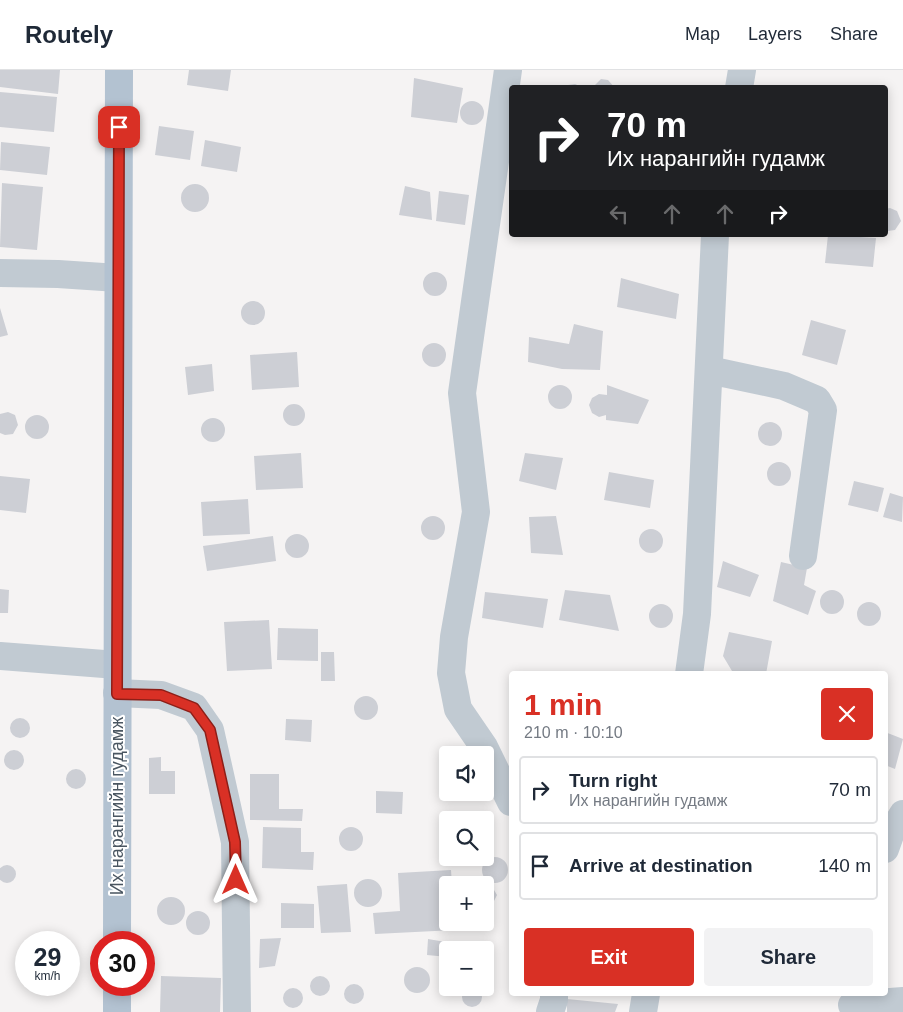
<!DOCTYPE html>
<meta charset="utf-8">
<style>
:root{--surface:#fff;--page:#f2f2f3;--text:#1f2937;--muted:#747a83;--line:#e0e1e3;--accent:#d93025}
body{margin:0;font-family:Arial,sans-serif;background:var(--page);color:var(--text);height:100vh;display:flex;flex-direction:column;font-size:19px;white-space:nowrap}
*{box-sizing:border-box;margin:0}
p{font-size:16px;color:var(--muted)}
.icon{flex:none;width:28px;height:28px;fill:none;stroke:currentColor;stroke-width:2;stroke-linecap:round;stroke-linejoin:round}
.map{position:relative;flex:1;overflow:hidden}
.drawer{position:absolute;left:509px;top:601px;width:379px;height:325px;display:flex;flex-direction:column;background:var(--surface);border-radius:5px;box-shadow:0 2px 12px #0003}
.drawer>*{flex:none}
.hud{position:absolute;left:509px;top:15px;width:379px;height:152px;border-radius:5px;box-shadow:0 2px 12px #0003;background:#202124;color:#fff;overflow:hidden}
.fabs{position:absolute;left:439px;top:676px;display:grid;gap:10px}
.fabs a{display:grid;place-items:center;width:55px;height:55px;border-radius:5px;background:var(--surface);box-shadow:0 2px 12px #0003;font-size:25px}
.speed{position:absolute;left:15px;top:861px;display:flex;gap:10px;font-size:25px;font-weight:700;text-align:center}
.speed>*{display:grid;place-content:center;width:65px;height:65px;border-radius:50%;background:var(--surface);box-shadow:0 2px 12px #0003;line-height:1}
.speed small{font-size:12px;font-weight:400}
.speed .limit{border:8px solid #d22;background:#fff;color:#111}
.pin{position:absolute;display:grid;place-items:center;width:42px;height:42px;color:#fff;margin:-21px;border-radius:10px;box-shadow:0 2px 8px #0006}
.me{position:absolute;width:55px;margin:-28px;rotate:0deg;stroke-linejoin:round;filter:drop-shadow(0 0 4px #0008)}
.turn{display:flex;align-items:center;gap:18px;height:105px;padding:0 15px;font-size:22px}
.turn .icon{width:65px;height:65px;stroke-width:2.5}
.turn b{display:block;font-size:35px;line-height:42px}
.lanes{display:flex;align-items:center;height:48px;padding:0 15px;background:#0003;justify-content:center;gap:25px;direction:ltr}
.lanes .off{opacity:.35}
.round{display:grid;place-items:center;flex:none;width:52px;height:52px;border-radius:5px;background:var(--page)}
.headline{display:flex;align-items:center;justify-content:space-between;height:85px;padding:0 15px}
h1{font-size:30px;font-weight:700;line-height:38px;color:var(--accent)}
.action{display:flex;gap:10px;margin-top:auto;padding:10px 15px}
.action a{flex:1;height:58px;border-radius:5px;background:var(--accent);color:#fff;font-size:20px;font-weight:700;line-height:58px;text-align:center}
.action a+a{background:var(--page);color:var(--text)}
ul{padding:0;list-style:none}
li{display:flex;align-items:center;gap:15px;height:68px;margin:0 10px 8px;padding:0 5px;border:2px solid var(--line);border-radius:5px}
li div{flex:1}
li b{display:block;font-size:19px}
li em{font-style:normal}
header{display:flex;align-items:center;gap:30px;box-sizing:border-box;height:70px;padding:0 25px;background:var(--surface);border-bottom:1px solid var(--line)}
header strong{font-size:24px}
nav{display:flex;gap:28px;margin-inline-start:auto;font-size:18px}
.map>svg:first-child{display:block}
</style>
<header>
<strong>Routely</strong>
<nav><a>Map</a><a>Layers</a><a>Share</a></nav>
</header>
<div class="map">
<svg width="903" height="942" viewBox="0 0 903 942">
<rect width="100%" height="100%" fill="#f5f3f3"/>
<!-- building -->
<path fill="#cdcfd5" d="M0 0H60L58 24 0 17Z
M189 0H231L228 21 187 15Z
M414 8 463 18 457 53 411 47Z
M601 9 608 10 615 18H592Z
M575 14 584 18H566L568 15Z
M0 22 57 27 54 62 0 57Z
M460 43a12 12 0 1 1 24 0a12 12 0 1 1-24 0Z
M159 56 194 61 190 90 155 85Z
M205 70 241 77 237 102 201 96Z
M1 72 50 77 47 105 0 100Z
M2 113 43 117 37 180 0 177Z
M181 128a14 14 0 1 1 28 0a14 14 0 1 1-28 0Z
M405 116 430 122 432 150 399 145Z
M439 121 469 125 465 155 436 151Z
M890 138 897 141 901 151 895 160 888 161 885 160V139Z
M828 165 876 168 873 197 825 193Z
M423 214a12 12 0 1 1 24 0a12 12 0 1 1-24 0Z
M621 208 679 224 676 249 617 237Z
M241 243a12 12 0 1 1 24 0a12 12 0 1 1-24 0Z
M0 238 8 265 0 267Z
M811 250 846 260 837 295 802 285Z
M574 254 603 261 600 300 562 299 528 292 529 267 569 274Z
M422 285a12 12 0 1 1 24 0a12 12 0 1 1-24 0Z
M297 282 299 317 252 320 250 285Z
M212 294 214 321 188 325 185 297Z
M607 315 649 330 638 354 606 350V345L599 347 592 343 589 335 592 328 599 324 607 325Z
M548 327a12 12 0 1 1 24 0a12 12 0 1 1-24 0Z
M283 345a11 11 0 1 1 22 0a11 11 0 1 1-22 0Z
M8 342 15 345 18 355 13 364 5 365 0 363V344Z
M25 357a12 12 0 1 1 24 0a12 12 0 1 1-24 0Z
M201 360a12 12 0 1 1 24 0a12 12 0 1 1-24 0Z
M758 364a12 12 0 1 1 24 0a12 12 0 1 1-24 0Z
M301 383 303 418 256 420 254 386Z
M525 383 563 388 556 420 519 411Z
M767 404a12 12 0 1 1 24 0a12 12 0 1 1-24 0Z
M609 402 654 410 650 438 604 430Z
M0 406 30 409 26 443 0 440Z
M854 411 884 418 878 442 848 435Z
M890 423 903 427 902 452 883 447Z
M248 429 250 464 203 466 201 432Z
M556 446 563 485 531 483 529 447Z
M421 458a12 12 0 1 1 24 0a12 12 0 1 1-24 0Z
M639 471a12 12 0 1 1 24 0a12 12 0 1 1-24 0Z
M285 476a12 12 0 1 1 24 0a12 12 0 1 1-24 0Z
M273 466 276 491 207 501 203 476Z
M723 491 759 505 750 527 717 517Z
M781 492 807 498 804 515 816 521 808 545 773 531Z
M0 519 9 520 8 543H0Z
M565 520 610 525 619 561 559 550Z
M820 532a12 12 0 1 1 24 0a12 12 0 1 1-24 0Z
M485 522 548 529 543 558 482 548Z
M857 544a12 12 0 1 1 24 0a12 12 0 1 1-24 0Z
M649 546a12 12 0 1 1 24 0a12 12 0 1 1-24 0Z
M269 550 272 599 227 601 224 552Z
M278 558 318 559V591L277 590Z
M729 562 772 571 766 604 732 601 723 586Z
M321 582H334L335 611H321Z
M354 638a12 12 0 1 1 24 0a12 12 0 1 1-24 0Z
M10 658a10 10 0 1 1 20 0a10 10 0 1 1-20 0Z
M286 649 312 650 311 672 285 670Z
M885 662 903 669 895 699 885 695Z
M4 690a10 10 0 1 1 20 0a10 10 0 1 1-20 0Z
M161 687V701H175V724H149V688Z
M66 709a10 10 0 1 1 20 0a10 10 0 1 1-20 0Z
M250 704H279V739H303L302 751 250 750Z
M376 721 403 722 402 744 376 743Z
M339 769a12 12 0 1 1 24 0a12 12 0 1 1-24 0Z
M263 757 301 758V782H314L313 800 262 798Z
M482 800a13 13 0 1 1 26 0a13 13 0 1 1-26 0Z
M-2 804a9 9 0 1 1 18 0a9 9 0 1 1-18 0Z
M451 800 452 815H448V852H454L455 860 375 864 373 843 400 841 398 803Z
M354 823a14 14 0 1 1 28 0a14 14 0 1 1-28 0Z
M483 813 491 815 497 825 492 835 485 838V815H477Z
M347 814 351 862 321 863 317 816Z
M157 841a14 14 0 1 1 28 0a14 14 0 1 1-28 0Z
M281 833 314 834V858H281Z
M186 853a12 12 0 1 1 24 0a12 12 0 1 1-24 0Z
M281 868 275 896 259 898 260 869Z
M428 869 463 875 461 880H448V887L427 885Z
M404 910a13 13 0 1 1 26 0a13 13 0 1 1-26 0Z
M161 906 221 908 220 942H160Z
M310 916a10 10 0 1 1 20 0a10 10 0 1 1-20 0Z
M344 924a10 10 0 1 1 20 0a10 10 0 1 1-20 0Z
M462 927a10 10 0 1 1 20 0a10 10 0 1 1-20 0Z
M283 928a10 10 0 1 1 20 0a10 10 0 1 1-20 0Z
M567 929 618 934 615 942H567Z"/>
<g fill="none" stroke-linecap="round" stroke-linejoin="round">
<!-- minor -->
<path stroke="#c1cad2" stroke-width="28" d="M508 0 462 323 476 442 454 567 451 603 458 639 484 677 511 732
M739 18 742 0
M0 203 58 204 118 208
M709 300 784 316 817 330 823 340 803 486
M0 586 117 595
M689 604 697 544 715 165
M117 623 161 625 194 637 210 660 235 772 237 942
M885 779 890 765 903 744
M852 935 903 931
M550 942 554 930V924
M643 942 646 924"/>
<!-- major -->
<path stroke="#b3c2d1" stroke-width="28" d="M117 872 119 0
M117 915V942"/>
</g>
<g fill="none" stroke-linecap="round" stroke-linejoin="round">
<!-- route casing -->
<g stroke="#8d1f18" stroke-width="12">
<path id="route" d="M119 57 117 624 161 625 194 638 210 660 235 772 236 810"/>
</g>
<!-- route -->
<use href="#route" stroke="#d93025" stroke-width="9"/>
</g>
<g text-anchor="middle" stroke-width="4" stroke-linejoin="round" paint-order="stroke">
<!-- street labels -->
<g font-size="18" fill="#4a5661" stroke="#fff">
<text transform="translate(117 736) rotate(-90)" y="6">Их нарангийн гудамж</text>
</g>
</g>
</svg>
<div class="fabs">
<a><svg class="icon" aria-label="sound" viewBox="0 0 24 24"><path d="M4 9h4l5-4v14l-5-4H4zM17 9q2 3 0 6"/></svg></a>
<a><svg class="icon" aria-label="search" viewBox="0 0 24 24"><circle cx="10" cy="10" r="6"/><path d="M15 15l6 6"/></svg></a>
<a>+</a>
<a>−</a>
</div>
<div class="speed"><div>29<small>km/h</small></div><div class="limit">30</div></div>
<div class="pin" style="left:119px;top:57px;background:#d93025"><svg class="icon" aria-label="arrive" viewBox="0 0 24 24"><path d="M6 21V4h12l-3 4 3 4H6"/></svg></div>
<svg class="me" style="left:236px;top:810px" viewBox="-20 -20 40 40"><path d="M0-17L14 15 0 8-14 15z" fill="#d93025" stroke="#fff" stroke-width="4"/></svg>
<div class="hud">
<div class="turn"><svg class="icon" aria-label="right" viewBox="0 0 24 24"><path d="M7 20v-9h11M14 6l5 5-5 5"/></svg><div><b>70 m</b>Их нарангийн гудамж</div></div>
<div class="lanes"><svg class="icon off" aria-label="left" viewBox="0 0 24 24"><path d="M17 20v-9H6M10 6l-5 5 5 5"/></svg><svg class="icon off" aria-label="ahead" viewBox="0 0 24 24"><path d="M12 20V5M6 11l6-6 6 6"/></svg><svg class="icon off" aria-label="ahead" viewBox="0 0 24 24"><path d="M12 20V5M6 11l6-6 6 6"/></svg><svg class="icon" aria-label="right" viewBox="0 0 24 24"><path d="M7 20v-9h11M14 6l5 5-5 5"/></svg></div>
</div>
<section class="drawer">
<div class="headline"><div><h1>1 min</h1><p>210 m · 10:10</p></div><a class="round" style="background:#d93025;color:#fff"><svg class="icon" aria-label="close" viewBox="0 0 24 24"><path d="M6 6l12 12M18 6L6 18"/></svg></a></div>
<ul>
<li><svg class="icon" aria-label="right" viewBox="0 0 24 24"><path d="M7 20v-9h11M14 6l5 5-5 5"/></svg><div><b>Turn right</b><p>Их нарангийн гудамж</p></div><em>70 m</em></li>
<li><svg class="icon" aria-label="arrive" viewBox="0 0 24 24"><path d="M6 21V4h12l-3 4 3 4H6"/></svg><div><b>Arrive at destination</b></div><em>140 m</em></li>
</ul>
<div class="action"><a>Exit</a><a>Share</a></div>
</section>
</div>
